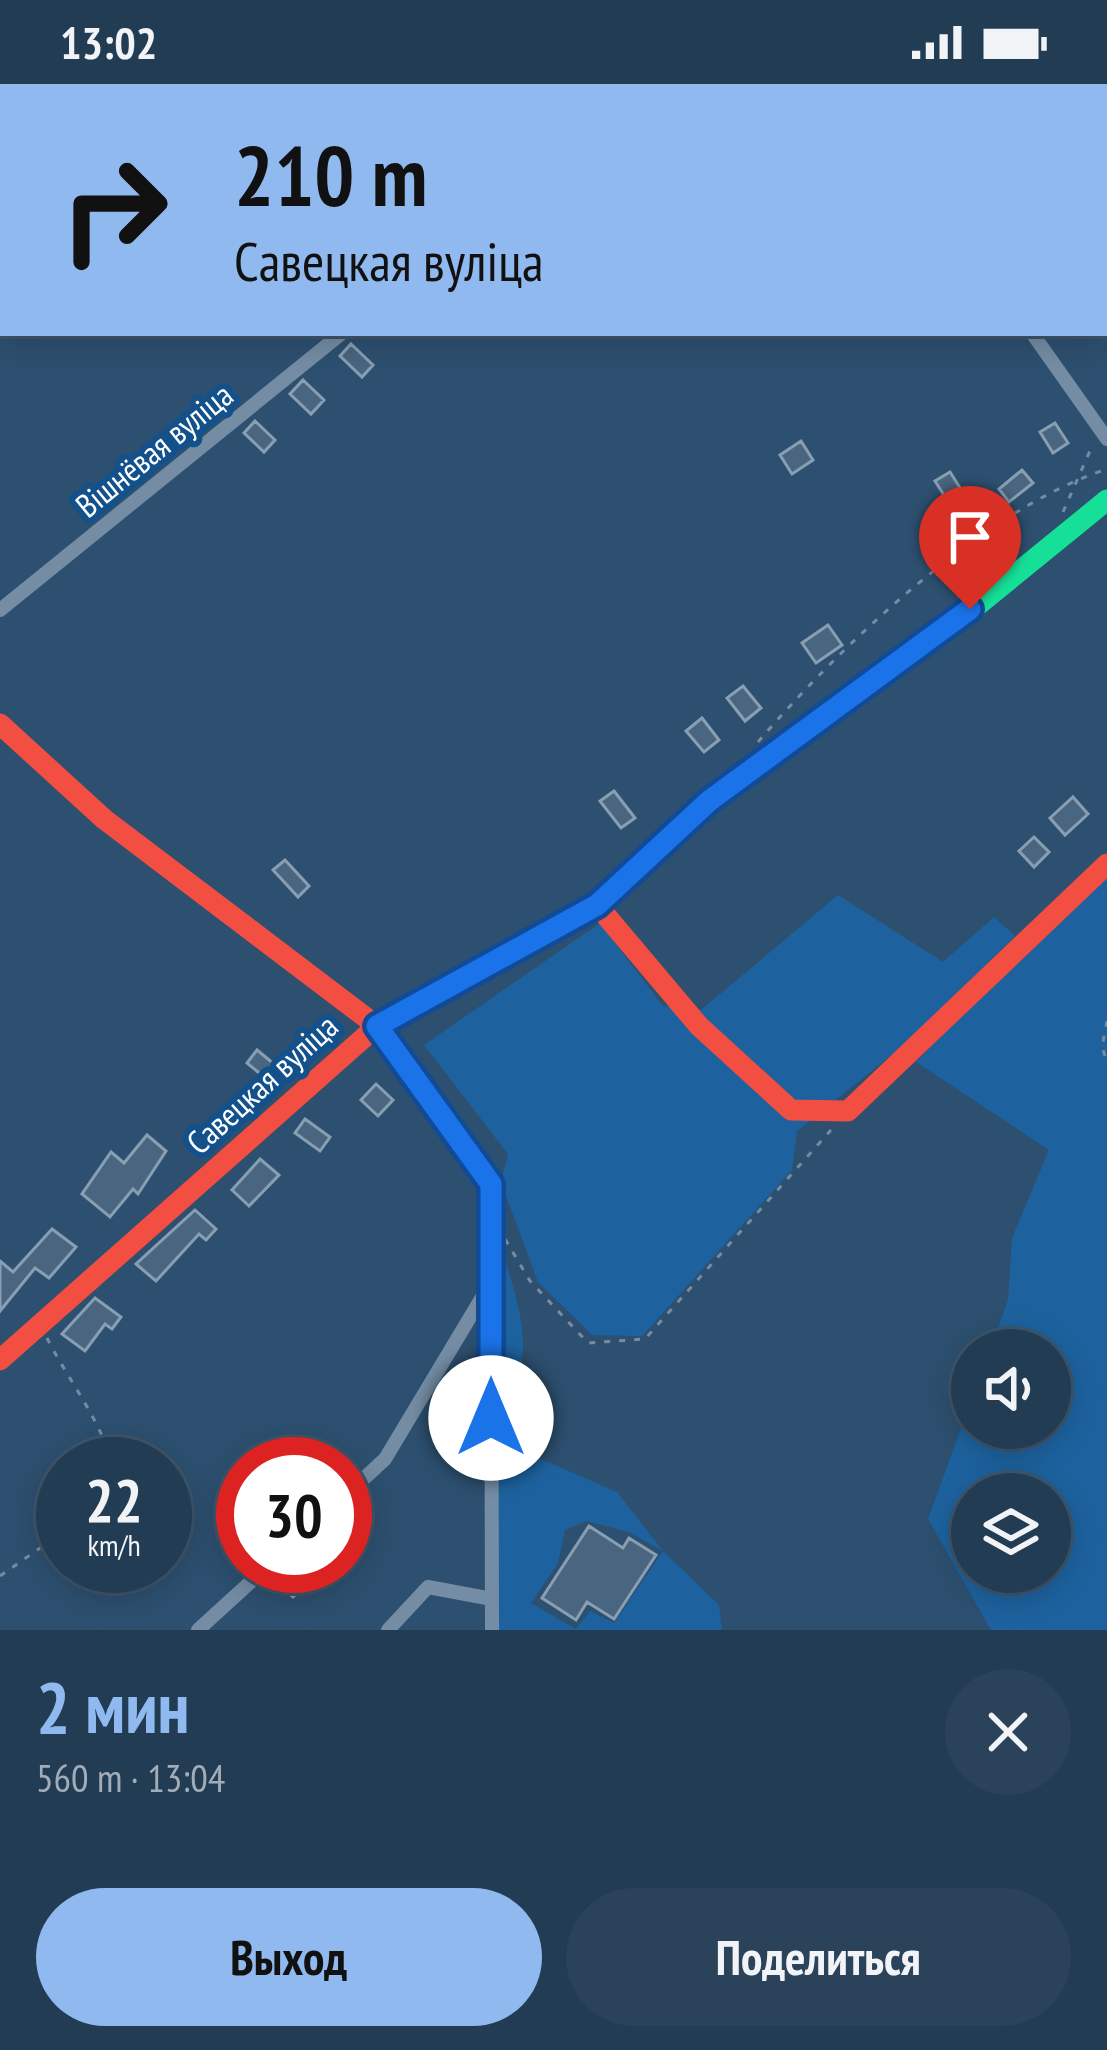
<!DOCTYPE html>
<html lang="ru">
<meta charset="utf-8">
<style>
:root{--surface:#223c54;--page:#2a435a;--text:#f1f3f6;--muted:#a2adb8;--line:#3f566b;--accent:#90b9f0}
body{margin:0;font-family:"PT Sans Narrow",sans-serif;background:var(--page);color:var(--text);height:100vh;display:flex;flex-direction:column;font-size:45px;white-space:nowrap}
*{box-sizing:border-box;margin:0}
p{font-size:39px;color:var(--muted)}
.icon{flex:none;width:66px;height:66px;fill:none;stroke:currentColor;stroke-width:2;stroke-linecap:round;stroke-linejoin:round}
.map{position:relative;height:1546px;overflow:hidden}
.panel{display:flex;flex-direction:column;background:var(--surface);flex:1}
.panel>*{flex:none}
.hud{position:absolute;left:0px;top:0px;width:1107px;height:252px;box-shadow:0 6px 30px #0003,0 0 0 3px var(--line);background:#90b9f0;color:#111;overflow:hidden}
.controls{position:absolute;left:951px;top:1245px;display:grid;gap:24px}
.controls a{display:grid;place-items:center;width:120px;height:120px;border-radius:50%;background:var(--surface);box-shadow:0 6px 30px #0003,0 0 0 3px var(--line);font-size:60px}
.speed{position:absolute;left:36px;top:1353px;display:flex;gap:24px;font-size:60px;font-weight:700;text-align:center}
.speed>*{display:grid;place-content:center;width:156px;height:156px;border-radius:50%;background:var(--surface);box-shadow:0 6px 30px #0003,0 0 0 3px var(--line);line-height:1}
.speed small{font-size:30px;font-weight:400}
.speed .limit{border:18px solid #d22;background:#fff;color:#111}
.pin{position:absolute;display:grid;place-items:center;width:102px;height:102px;color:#fff;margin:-123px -51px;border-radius:50% 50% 50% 0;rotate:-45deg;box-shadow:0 0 12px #0007}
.pin .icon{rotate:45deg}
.me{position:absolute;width:132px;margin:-66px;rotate:0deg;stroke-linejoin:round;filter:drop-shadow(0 0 9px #0008)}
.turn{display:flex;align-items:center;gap:42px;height:252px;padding:0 36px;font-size:54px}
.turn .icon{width:156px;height:156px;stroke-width:2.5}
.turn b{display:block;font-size:84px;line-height:102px}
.round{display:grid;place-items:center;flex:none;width:126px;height:126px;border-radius:63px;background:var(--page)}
.overview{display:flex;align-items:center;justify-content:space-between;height:204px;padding:0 36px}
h1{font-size:72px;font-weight:800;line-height:90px;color:var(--accent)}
.primary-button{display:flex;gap:24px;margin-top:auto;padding:24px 36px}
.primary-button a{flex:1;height:138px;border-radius:72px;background:var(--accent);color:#111;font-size:48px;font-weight:800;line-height:138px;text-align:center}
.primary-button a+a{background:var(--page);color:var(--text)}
.status{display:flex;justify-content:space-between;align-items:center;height:84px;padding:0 60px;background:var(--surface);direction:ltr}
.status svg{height:33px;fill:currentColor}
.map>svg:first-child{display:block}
</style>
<div class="status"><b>13:02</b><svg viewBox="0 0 49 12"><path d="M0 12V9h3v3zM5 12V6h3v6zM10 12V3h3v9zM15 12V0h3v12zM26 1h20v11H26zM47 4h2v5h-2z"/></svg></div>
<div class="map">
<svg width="1107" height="1546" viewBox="0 0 1107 1546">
<rect width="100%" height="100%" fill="#2d5070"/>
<!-- green -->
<path fill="#1d629e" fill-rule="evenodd" d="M1107 792V1546H991L928 1435 972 1314V1344H1050V1266H990L1008 1216 1012 1154 1049 1066 916 978 1027 864ZM972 1410H1050V1488H972Z
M838 811 943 878 994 833 1015 852 900 964 797 1047 792 1086 642 1252 592 1251 538 1198 501 1098 508 1070 424 961 600 839 663 922 701 926Z
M499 1157C515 1211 545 1280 497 1325Z
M497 1356 617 1408 663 1467 719 1521 722 1546H498ZM586 1437 629 1448 663 1467 614 1539 590 1527 576 1545 531 1519 558 1479 565 1446Z"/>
<!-- building -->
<path fill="#49657f" stroke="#889fb3" stroke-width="3" d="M351 260 373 281 362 293 340 272Z
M303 296 324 316 311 330 290 310Z
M255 337 275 356 264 368 244 349Z
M1055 339 1068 359 1053 369 1040 348Z
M801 357 813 376 792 390 780 371Z
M1022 386 1033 399 1009 418 999 405Z
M950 388 964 410 949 419 935 397Z
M949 425 963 447 949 456 934 434Z
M828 541 842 561 816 579 802 559Z
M743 602 761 624 745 637 727 614Z
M702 634 719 656 704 668 686 647Z
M614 707 635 734 621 744 600 717Z
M1073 713 1088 730 1065 751 1050 734Z
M1034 753 1049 768 1034 783 1019 767Z
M285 776 309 802 298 813 273 786Z
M257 966 280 985 269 997 247 979Z
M376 1000 393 1016 378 1032 361 1016Z
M305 1035 330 1053 320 1067 295 1049Z
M147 1051 166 1067 138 1110 133 1105 110 1133 82 1110 111 1068 124 1079Z
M260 1075 279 1091 249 1122 232 1106Z
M195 1126 216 1145 206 1156 199 1150 156 1197 136 1180Z
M52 1145 76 1163 49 1194 35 1184 0 1227V1177L13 1188Z
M95 1214 121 1233 112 1245 105 1240 85 1267 62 1250Z
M589 1442 623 1464 629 1454 656 1471 614 1535 587 1518 576 1536 542 1514Z
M290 1482 307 1499 293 1513 274 1495Z"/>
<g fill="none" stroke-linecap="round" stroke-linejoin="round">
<!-- path -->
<path stroke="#748da5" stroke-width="3" stroke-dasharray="6 9" stroke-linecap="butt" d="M1063 428 1093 360
M758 658C842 560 984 425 1107 385
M1107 937 1102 963 1107 978
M505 1155 530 1197 588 1259 645 1255 831 1046
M47 1254C65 1291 106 1344 111 1380
M0 1492 63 1448"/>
<!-- street -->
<path stroke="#748da5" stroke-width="14" d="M849 0 852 3
M69 3 72 0
M645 3 649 0
M675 3 683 0
M0 58 3 56
M1032 249 1107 355
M0 526 342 249
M377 942 491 1100 492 1546
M345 1412 385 1375 490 1200
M198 1546 268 1482
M388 1546 428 1503 492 1515"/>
<!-- fast -->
<path stroke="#16e098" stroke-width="21" d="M681 743 709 717 936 555 1107 416"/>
<!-- jam -->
<path stroke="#f24e42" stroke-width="21" d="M0 640 104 735 377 942
M597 821 699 942 791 1026 848 1027 1107 780
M0 1276 377 942 597 821 681 743"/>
</g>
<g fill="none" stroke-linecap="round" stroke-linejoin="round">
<!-- route casing -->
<g stroke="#114b97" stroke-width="30">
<path id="route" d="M491 1334V1100L377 942 597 821 709 717 970 525"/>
</g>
<!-- route -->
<use href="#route" stroke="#1a73e8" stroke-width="21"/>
</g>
<g text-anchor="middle" stroke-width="12" stroke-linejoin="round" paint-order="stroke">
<!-- street labels -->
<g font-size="33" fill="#fff" stroke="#12518b">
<text transform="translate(154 366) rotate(-39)" y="12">Вішнёвая вуліца</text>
<text transform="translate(262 1000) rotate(-42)" y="12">Савецкая вуліца</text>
</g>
</g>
</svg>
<div class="controls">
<a><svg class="icon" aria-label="sound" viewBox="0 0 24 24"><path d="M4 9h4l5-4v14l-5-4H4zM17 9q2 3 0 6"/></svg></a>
<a><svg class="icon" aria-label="layers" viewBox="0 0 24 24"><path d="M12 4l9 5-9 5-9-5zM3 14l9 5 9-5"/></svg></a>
</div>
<div class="speed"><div>22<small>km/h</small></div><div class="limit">30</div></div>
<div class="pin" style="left:970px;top:525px;background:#d93025"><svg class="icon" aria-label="arrive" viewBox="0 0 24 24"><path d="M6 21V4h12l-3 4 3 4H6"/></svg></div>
<svg class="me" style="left:491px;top:1334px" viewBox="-20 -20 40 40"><circle r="19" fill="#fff"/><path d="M0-13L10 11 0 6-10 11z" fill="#1a73e8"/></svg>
<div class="hud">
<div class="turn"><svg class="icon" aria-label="right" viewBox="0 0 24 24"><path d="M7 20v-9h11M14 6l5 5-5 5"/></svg><div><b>210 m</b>Савецкая вуліца</div></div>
</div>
</div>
<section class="panel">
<div class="overview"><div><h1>2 мин</h1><p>560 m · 13:04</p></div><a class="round"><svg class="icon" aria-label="close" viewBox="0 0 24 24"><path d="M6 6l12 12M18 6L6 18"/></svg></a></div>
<div class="primary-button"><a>Выход</a><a>Поделиться</a></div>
</section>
